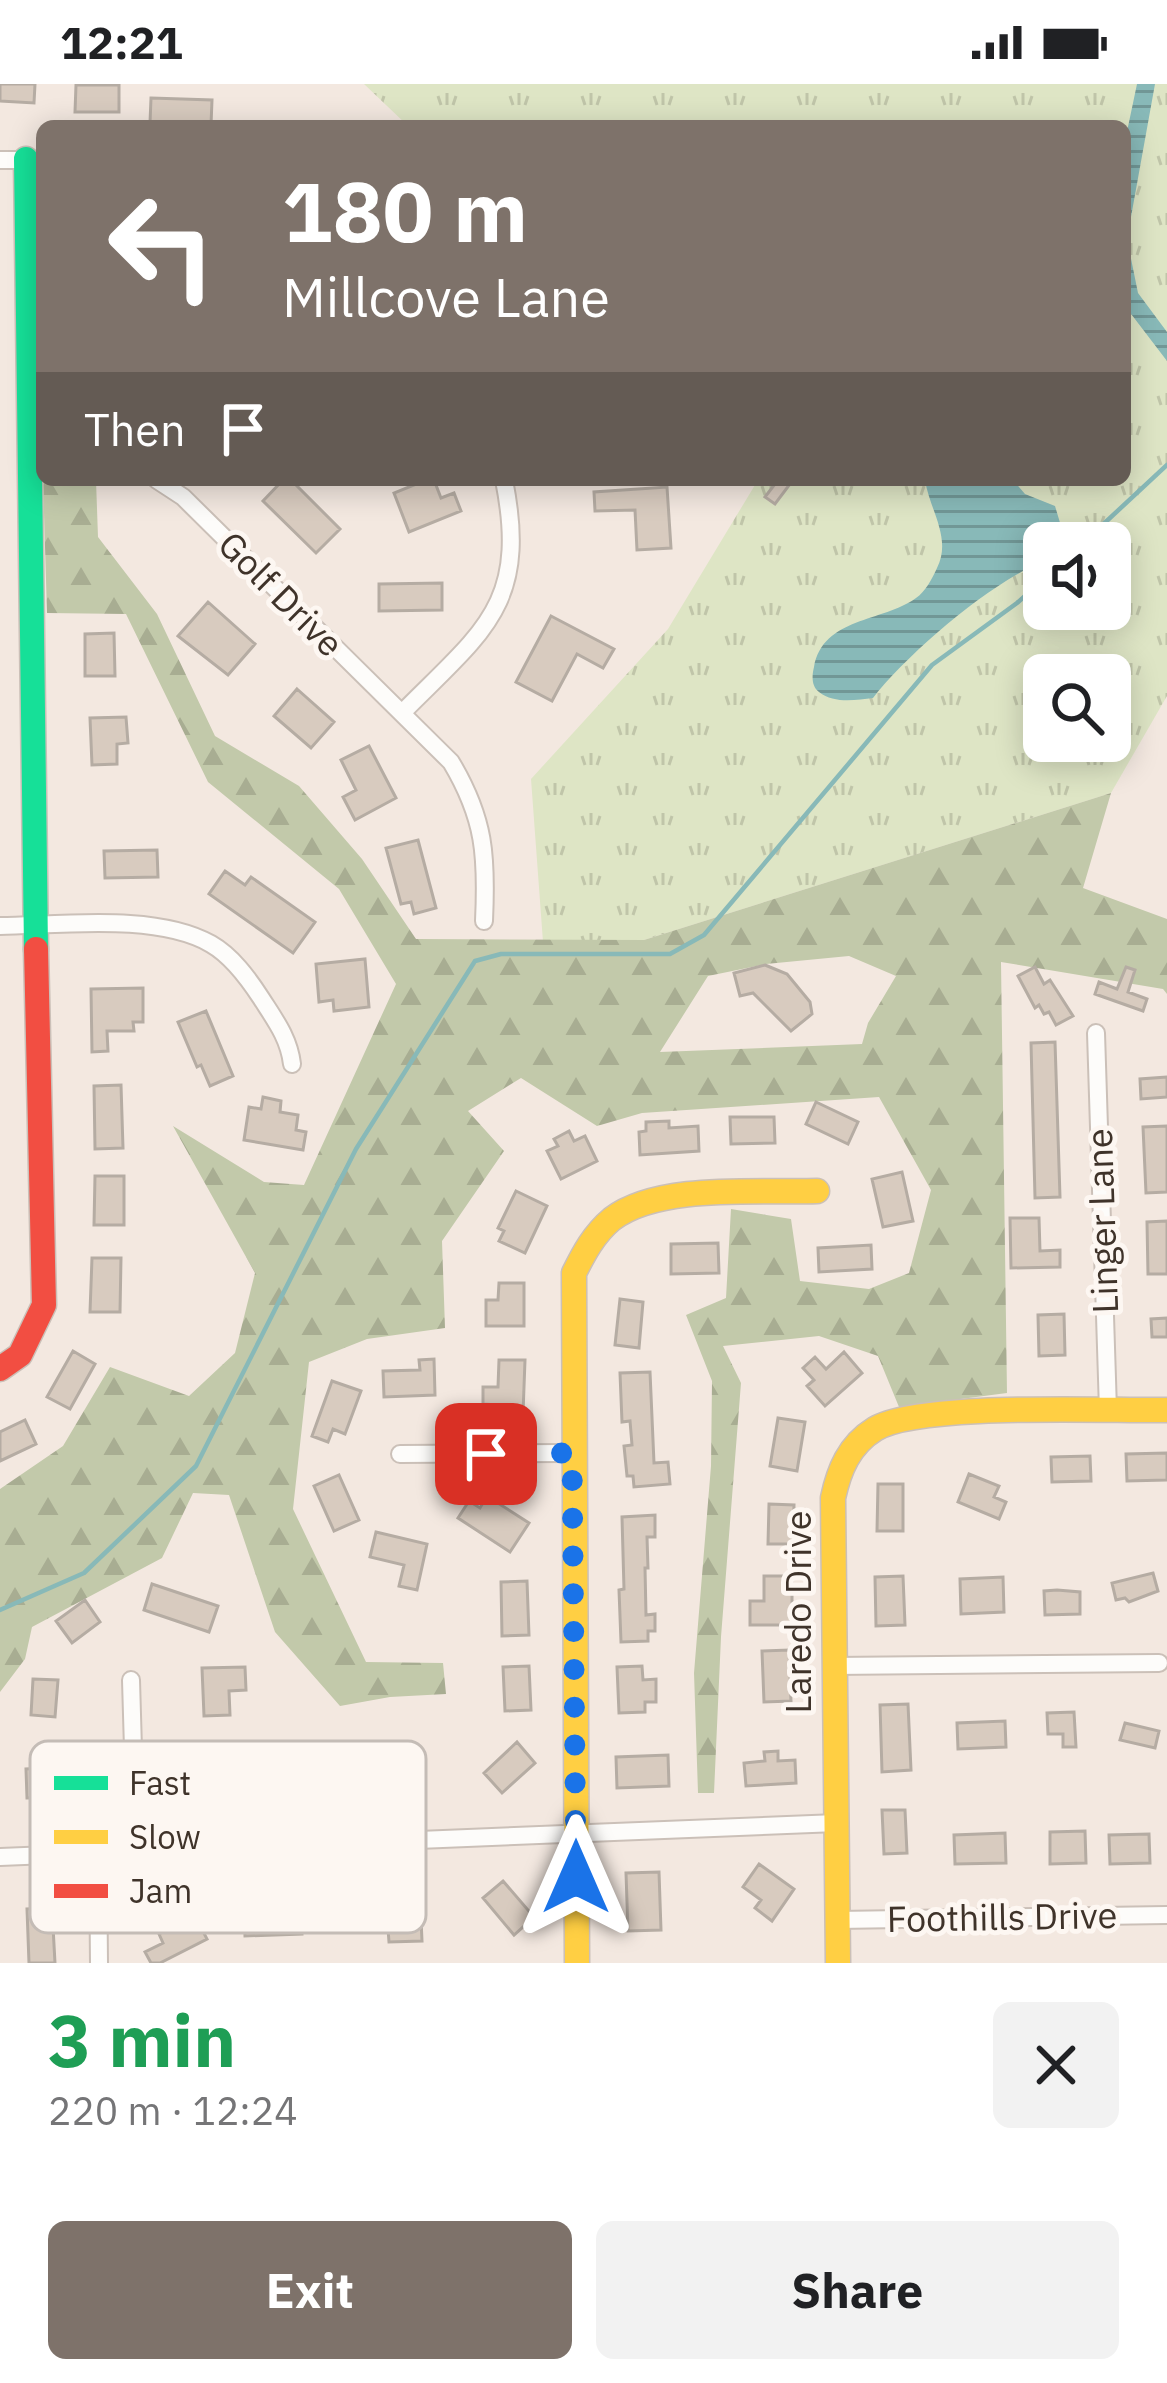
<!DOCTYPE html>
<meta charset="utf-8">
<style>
:root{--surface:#fff;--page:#f2f2f2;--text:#202124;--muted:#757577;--accent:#7e726a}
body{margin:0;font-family:"IBM Plex Sans",sans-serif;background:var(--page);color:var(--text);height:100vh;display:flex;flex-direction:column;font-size:45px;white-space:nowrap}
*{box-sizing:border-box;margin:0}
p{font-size:39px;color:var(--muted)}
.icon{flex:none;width:66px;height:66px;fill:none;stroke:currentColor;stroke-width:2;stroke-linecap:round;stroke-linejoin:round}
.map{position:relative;height:1879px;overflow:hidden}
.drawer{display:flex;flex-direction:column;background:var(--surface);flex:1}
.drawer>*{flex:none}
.guide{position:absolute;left:36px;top:36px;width:1095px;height:366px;border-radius:18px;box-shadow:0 6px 30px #0003;background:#7e726a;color:#fff;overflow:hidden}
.controls{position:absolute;left:1023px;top:438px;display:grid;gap:24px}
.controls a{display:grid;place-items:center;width:108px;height:108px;border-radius:18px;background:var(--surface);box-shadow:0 6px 30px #0003;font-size:60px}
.pin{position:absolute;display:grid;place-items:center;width:102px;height:102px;color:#fff;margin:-51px;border-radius:24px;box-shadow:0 6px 18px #0006}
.me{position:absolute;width:132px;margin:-66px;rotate:0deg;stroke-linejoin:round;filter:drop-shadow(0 0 9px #0008)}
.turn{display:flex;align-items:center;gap:42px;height:252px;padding:0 48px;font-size:54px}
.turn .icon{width:156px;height:156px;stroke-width:2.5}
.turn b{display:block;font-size:84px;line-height:102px}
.then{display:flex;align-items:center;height:114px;padding:0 48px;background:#0003;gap:24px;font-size:45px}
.round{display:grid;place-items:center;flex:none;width:126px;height:126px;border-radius:18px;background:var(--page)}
.headline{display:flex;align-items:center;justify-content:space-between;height:204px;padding:0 48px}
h1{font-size:72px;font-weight:700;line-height:90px;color:#1e9e55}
.cta{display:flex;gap:24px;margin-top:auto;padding:24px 48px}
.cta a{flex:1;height:138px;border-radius:18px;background:var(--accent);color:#fff;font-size:48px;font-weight:700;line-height:138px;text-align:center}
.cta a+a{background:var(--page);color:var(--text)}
.status{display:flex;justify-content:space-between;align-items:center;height:84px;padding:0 60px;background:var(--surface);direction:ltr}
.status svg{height:33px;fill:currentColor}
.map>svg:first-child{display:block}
</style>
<div class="status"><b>12:21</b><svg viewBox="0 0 49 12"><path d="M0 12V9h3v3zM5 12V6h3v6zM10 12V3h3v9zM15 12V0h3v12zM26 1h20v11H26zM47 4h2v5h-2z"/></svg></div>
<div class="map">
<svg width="1167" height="1879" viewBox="0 0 1167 1879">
<defs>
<pattern id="grass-tufts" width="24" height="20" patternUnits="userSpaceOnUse" patternTransform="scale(3)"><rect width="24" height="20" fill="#dee5c5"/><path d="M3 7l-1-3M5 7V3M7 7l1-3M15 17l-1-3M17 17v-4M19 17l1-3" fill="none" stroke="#c0c5a9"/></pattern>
<pattern id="forest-firs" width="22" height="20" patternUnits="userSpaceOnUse" patternTransform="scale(3)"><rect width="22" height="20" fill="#c2c9aa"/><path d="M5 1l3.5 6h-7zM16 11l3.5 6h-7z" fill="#a8ad92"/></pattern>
<pattern id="water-rules" width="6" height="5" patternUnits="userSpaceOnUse" patternTransform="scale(3)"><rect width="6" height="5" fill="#88b9b8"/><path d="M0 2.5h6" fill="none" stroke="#719796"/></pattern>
</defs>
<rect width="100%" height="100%" fill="#f3e8e0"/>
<!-- grass -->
<path fill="url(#grass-tufts)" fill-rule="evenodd" d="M364 0H1167V612L1111 709 644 856 543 858 531 695 668 545 758 396H1125V42H408ZM1044 459H1110V525H1044ZM1044 591H1110V657H1044Z"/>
<!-- forest -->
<path fill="url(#forest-firs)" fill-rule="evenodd" d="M43 396H96L98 453 157 530 215 652 299 702 362 775 416 855 644 856 1111 709 1083 804 1167 835V910L1163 905 1001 878 1007 1309 899 1323 878 1272 819 1252 723 1262 741 1299 721 1553 714 1709H698L694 1589 711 1382 712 1297 686 1231 726 1214 731 1125 791 1135 800 1197 869 1205 909 1189 931 1106 879 1013 642 1029 597 1042 521 994 468 1027 504 1067 442 1157 445 1244 367 1255 309 1278 293 1425 366 1578 443 1579 446 1610 390 1613 340 1622 275 1548 229 1411 193 1409 162 1474 32 1543 25 1575 0 1608V1405L63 1362 110 1283 189 1312 235 1269 255 1189 173 1042 264 1098 304 1101 396 900 339 805 208 698 126 530 47 529ZM849 872 896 892 868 939 862 960 660 968 708 892 766 880Z"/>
<!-- water -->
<path fill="url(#water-rules)" d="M1137 0H1155L1127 155 1138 209 1167 248V277L1125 222V57Z
M925 396H1013L1025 410 1055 422 1061 442 1059 459H1044V477C991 498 908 569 873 614 856 616 834 620 819 608 811 602 812 591 814 583 823 533 883 538 916 514 925 508 932 495 937 484 952 454 930 427 925 396Z"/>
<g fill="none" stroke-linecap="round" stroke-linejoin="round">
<!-- stream -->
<path stroke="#88b9b8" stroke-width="4.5" d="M1083 459 1167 381
M0 1526 84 1489 196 1382 356 1065 475 877 501 870H670L704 851 932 581 1017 519 1044 495"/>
</g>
<!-- building -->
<path fill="#d8cbbf" stroke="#b5aca3" stroke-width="3" d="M0 0H35L34 19 0 17Z
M76 1H119V28H75Z
M151 14 212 16 211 41 150 39Z
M283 396H291L340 445 316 469 263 417Z
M426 396H434L441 414 454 409 461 427 409 448 394 409Z
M778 396H793L775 420 765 413Z
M667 403 671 464 637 466 635 426 595 427 594 408Z
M442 499V526L379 527V500Z
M208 518 255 560 228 591 178 552Z
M551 532 614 565 603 584 577 570 552 617 516 598Z
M114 549 115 592H85V550Z
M297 605 334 638 311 664 274 632Z
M126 633 128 659 117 660V680L92 681 90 634Z
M369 662 396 714 355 736 343 713 356 706 341 676Z
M418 756 436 824 414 830 411 818 401 820 386 764Z
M157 766 158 793 105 794 104 767Z
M225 787 245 801 251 793 315 838 293 869 209 810Z
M365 875 369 923 334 927 333 916 319 918 316 880Z
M765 881 787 890 810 918 812 930 791 947 753 909 740 912 734 889Z
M1035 883 1044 900 1050 896 1073 932 1056 941 1049 928 1044 930 1039 921 1035 924 1018 892Z
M1126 883 1135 886 1128 908 1147 915 1143 927 1095 910 1099 898 1117 905Z
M143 904V938H133L134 947H107L108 967 92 968 91 905Z
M206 927 233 992 210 1002 201 981 197 983 178 938Z
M1055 958 1060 1113 1035 1114 1031 959Z
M1167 993V1013L1141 1015 1140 995Z
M121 1001 123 1064 95 1065 94 1002Z
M263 1013 281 1017 280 1028 298 1031 296 1046 306 1048 303 1066 244 1056 249 1023 261 1025Z
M816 1018 858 1038 848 1060 806 1040Z
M730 1033H774L775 1059 731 1060Z
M669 1037V1044L698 1042 699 1067 640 1071 639 1048 646 1047V1038Z
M1167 1042V1108L1146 1109 1143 1043Z
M569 1047 574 1057 585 1052 597 1077 561 1095 547 1067 558 1062 554 1055Z
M902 1088 913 1137 883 1143 872 1095Z
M95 1092H124V1141H94Z
M516 1107 547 1122 525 1169 499 1157 504 1147 498 1144Z
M1010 1134H1039L1040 1167 1060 1166V1183L1011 1184Z
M1167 1137V1190H1148L1147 1138Z
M718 1159 719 1189 671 1190V1160Z
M871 1161 872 1185 819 1188 818 1164Z
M92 1174H121L120 1228H90Z
M499 1199H524V1242H486V1216H498Z
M620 1215 643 1218 639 1264 615 1261Z
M1064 1230 1065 1271 1039 1272 1038 1231Z
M1167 1234V1253H1152L1151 1235Z
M73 1267 95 1280 70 1325 47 1313Z
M844 1268 862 1289 825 1322 807 1302 814 1296 803 1284 815 1273 826 1285Z
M434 1275 435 1311 384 1313 383 1287 420 1286 419 1276Z
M499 1276H525L523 1330 496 1329 497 1321 483 1320V1303H498Z
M650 1288 654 1379 668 1378 670 1400 634 1403 633 1392H627L624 1362 632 1361 630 1337 622 1338 620 1289Z
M332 1297 361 1307 345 1350 333 1345 328 1358 312 1352Z
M778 1334 805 1338 797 1387 770 1382Z
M25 1336 36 1360 0 1377V1348Z
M1167 1369V1396L1127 1397 1126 1370Z
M1090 1372 1091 1397 1052 1398 1051 1373Z
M969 1390 999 1402 994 1413 1006 1418 999 1435 958 1418Z
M339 1391 359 1436 334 1447 314 1402Z
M878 1400H903V1447H877Z
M487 1412 529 1439 510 1468 458 1434 469 1417 480 1424Z
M769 1420 794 1421 793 1460H768Z
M655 1431V1453H647L648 1484H645L646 1531 655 1530V1547H648V1557L621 1558 619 1506 624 1505 622 1433Z
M376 1448 427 1460 417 1506 399 1502 404 1481 370 1473Z
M1153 1489 1158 1507 1129 1518 1125 1514 1116 1516 1112 1499Z
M764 1492H792V1541H750V1517H764Z
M903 1492 905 1541 876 1542 875 1493Z
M1003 1493 1004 1528 961 1530 960 1495Z
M527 1497 529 1551 502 1552 501 1498Z
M152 1500 218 1522 209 1548 144 1526Z
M1057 1506 1080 1508V1530L1045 1531 1044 1507Z
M85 1516 100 1538 72 1559 56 1537Z
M789 1566 791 1617 764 1618 762 1567Z
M529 1582 531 1626 505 1627 503 1583Z
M642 1582 643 1596 656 1595V1618H645V1628L619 1629 617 1583Z
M245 1583 246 1606 229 1607 230 1631 204 1632 202 1584Z
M33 1595 58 1596 55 1633 31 1631Z
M908 1620 911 1686 882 1688 880 1621Z
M1074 1628 1076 1663H1063V1650H1048L1047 1629Z
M1005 1637 1006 1663 958 1665 957 1639Z
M1125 1639 1159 1647 1155 1664 1120 1656Z
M517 1658 535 1679 502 1709 484 1689Z
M778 1667V1677L795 1676 796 1699 746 1702 744 1679 765 1677 764 1668Z
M668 1671 669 1702 617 1704 616 1673Z
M75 1683 76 1713 27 1714 26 1685Z
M882 1726H905L907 1769 884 1770Z
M1085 1747 1086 1779 1050 1780V1748Z
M1005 1749 1006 1779 955 1780 954 1751Z
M1149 1750 1150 1779 1110 1780 1109 1751Z
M759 1780 794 1805 772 1837 755 1824 761 1816 743 1803Z
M659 1788 661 1846 628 1847 626 1789Z
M503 1797 534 1833 514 1851 483 1814Z
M409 1810 410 1836 421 1835 422 1857 389 1858 388 1845 377 1846 376 1811Z
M301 1822 302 1850 245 1852 244 1824Z
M52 1824 55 1879H29L27 1825Z
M195 1832 207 1855 160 1879H151L145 1868 163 1859 159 1850Z"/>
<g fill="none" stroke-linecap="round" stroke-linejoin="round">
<!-- street casing -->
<g stroke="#cbc0b8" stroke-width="20">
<path id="street" d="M0 76H42
M157 396 183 413 451 678C485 735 487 772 484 837
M402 629C483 547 529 521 504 396
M0 842C62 841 157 829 211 860 232 872 248 894 261 914 275 936 289 954 292 980
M1096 949 1108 1326
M400 1370 572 1369
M833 1582 1159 1579
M131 1596 136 1768
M98 1769 99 1879
M0 1773 837 1739
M837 1836 1167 1831"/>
</g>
<!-- fast casing -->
<g stroke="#cbc0b8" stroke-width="27">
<path id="fast" d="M26 75 36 865"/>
</g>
<!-- slow casing -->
<g stroke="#cbc0b8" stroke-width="27">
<path id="slow" d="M577 1879 574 1189C584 1169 594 1150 612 1135 659 1099 759 1109 817 1107
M838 1879 833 1414C839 1386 849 1361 875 1345 919 1318 1106 1327 1167 1326"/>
</g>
<!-- jam casing -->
<g stroke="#cbc0b8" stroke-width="27">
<path id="jam" d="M0 1285 20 1271 44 1221 36 865"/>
</g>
<!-- street -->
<use href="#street" stroke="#fdfcfa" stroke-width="16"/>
<!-- fast -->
<use href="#fast" stroke="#16e098" stroke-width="24"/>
<!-- slow -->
<use href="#slow" stroke="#ffcf43" stroke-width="24"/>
<!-- jam -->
<use href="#jam" stroke="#f24e42" stroke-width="24"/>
</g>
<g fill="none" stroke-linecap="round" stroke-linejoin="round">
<!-- route -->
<path stroke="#1a73e8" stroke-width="21" stroke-dasharray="0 37.8" d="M486 1370 572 1369 576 1793"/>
</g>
<g text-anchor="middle" stroke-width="10" stroke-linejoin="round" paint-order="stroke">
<!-- street labels -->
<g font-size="36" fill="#3f332a" stroke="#fdf7f2">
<text transform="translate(281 510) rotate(45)" y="13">Golf Drive</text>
<text transform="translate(1102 1137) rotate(-92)" y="13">Linger Lane</text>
<text transform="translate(798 1528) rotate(-90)" y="13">Laredo Drive</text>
<text transform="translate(1002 1833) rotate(-1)" y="13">Foothills Drive</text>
</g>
</g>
<!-- legend -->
<rect x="30" y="1657" width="396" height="192" rx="18" fill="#fdf7f2" stroke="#c4bcb6" stroke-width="3"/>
<rect x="54" y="1692" width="54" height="14" fill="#16e098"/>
<rect x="54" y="1746" width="54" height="14" fill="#ffcf43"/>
<rect x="54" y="1800" width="54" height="14" fill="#f24e42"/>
<g font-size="33" fill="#3f332a">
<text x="129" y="1711">Fast</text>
<text x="129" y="1765">Slow</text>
<text x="129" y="1819">Jam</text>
</g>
</svg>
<div class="controls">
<a><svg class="icon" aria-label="sound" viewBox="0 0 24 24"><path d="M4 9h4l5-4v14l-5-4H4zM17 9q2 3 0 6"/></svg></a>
<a><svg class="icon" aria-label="search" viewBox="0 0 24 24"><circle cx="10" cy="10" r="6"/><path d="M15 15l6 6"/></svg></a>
</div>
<div class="pin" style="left:486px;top:1370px;background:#d93025"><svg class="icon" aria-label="arrive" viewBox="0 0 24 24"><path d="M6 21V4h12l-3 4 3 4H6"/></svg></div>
<svg class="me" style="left:576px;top:1793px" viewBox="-20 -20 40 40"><path d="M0-17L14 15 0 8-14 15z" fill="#1a73e8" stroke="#fff" stroke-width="4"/></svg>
<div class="guide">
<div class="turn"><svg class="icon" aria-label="left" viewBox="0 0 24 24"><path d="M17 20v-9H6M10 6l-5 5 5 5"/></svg><div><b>180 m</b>Millcove Lane</div></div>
<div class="then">Then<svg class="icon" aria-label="arrive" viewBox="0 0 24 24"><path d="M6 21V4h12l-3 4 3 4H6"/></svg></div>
</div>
</div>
<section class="drawer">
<div class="headline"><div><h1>3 min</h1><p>220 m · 12:24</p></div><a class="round"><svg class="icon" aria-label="close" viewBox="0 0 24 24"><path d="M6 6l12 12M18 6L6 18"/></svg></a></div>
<div class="cta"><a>Exit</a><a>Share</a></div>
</section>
